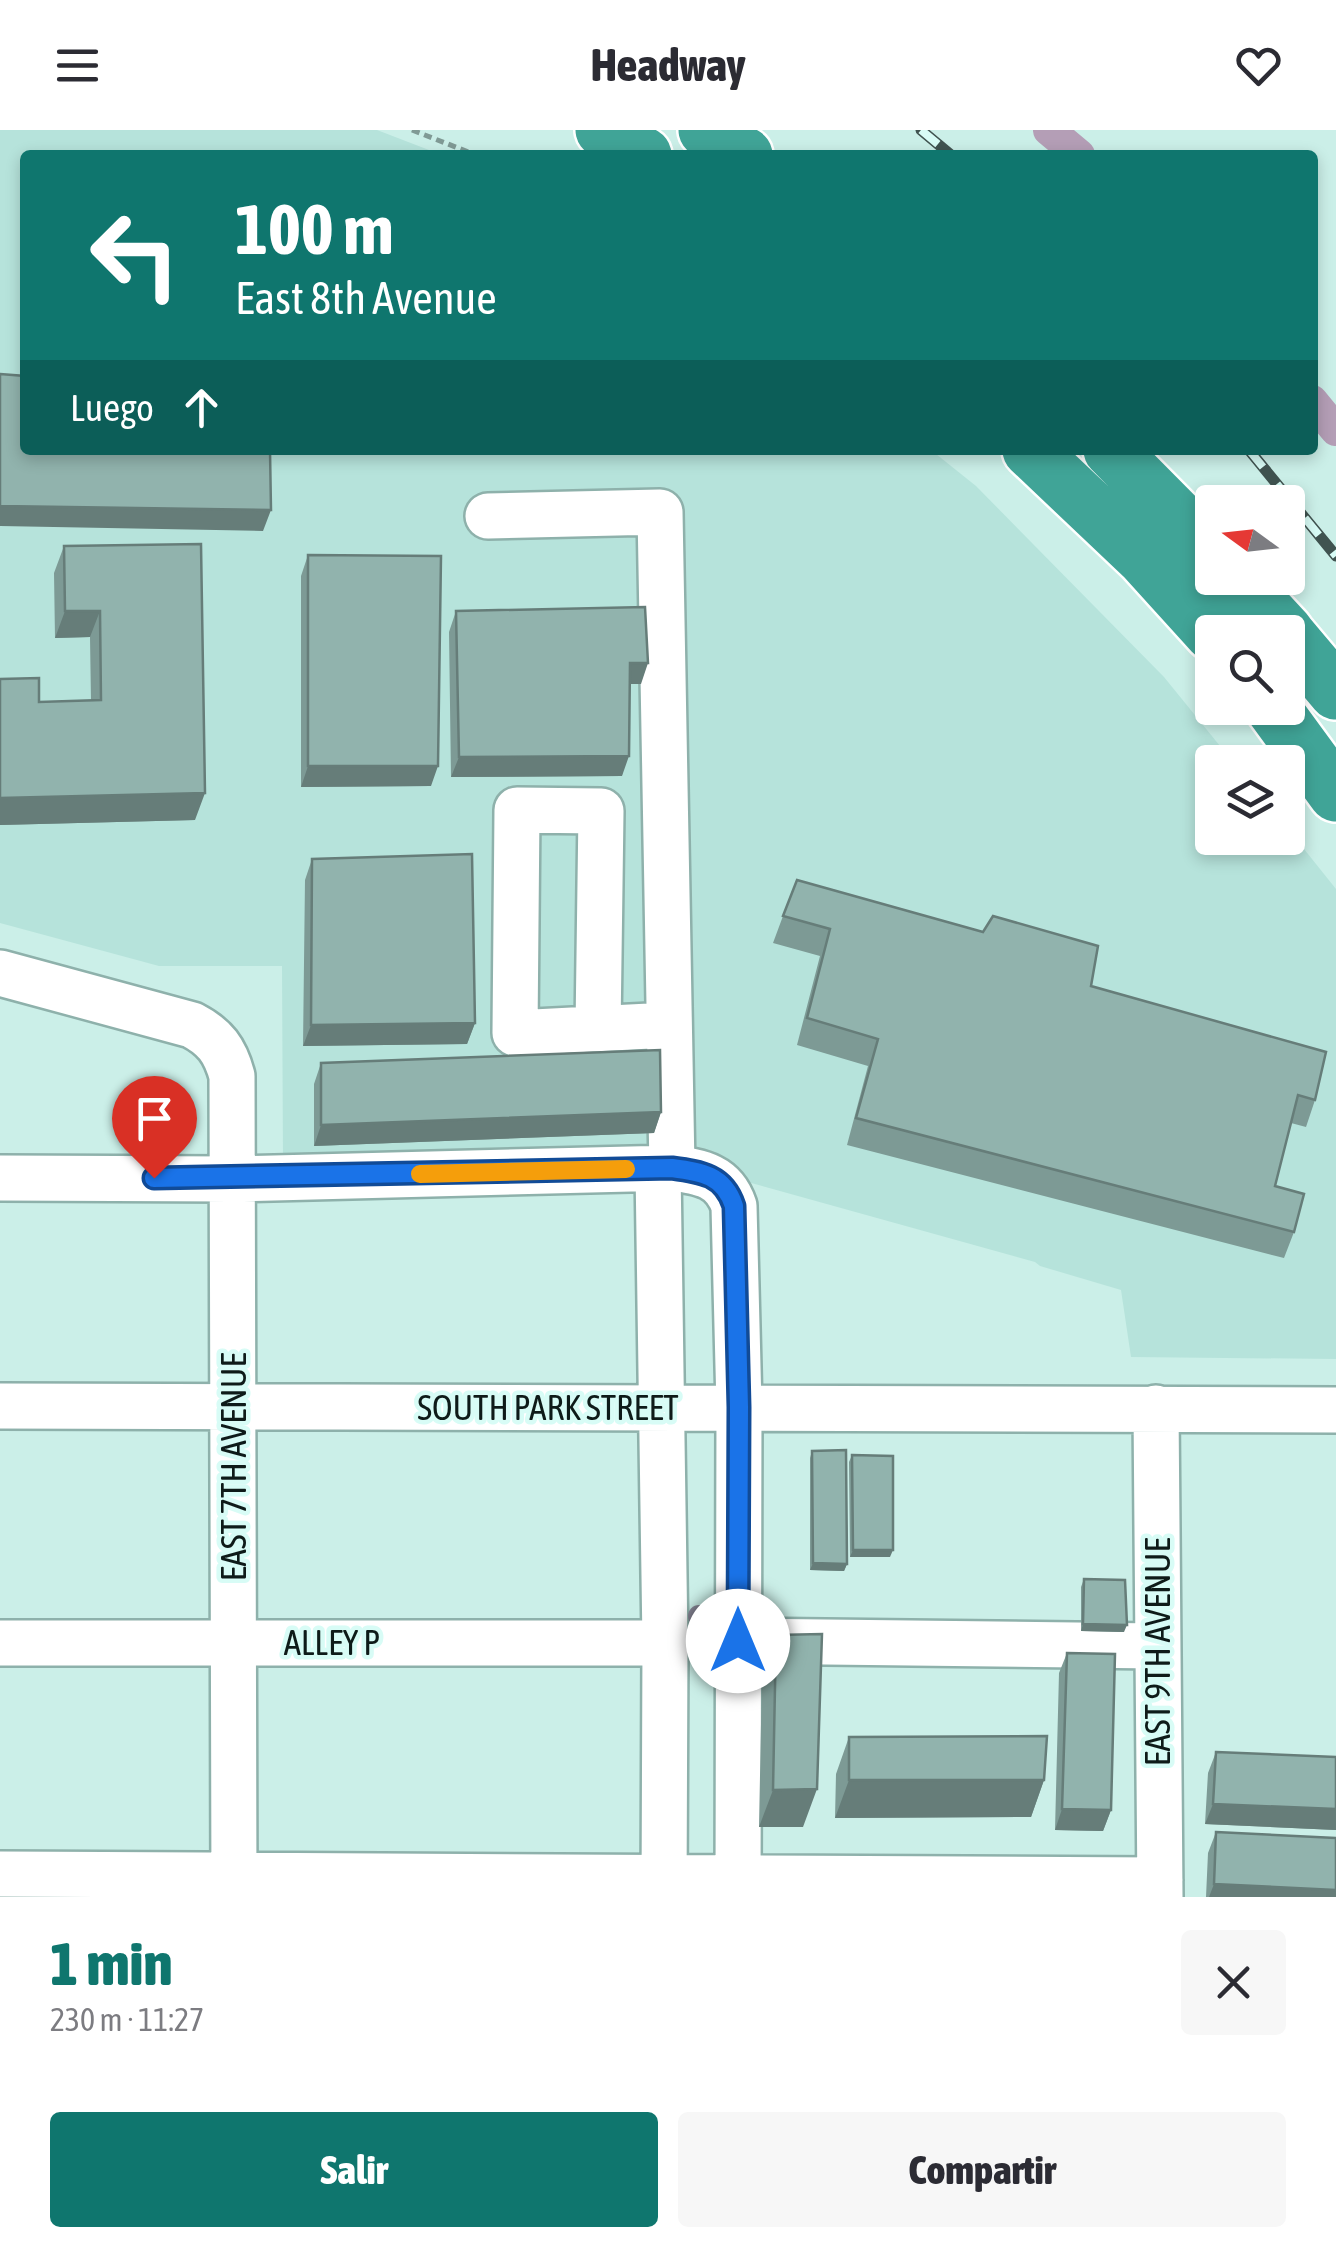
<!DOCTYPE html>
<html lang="es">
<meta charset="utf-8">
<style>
:root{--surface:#fff;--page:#f7f7f7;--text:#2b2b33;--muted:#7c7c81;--accent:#0f766e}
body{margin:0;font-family:"Asap Condensed",sans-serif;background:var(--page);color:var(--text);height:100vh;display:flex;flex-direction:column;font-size:38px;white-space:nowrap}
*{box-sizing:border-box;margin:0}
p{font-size:32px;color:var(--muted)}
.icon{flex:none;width:55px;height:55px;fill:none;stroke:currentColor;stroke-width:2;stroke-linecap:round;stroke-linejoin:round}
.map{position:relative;height:1767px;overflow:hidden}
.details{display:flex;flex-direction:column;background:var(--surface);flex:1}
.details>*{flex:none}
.guide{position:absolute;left:20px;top:20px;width:1298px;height:305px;border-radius:10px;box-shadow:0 5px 15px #0003;background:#0f766e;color:#fff;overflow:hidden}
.needle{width:65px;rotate:285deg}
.controls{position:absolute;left:1195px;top:355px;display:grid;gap:20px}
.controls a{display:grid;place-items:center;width:110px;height:110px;border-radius:10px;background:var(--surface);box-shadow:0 5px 15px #0003;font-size:50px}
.pin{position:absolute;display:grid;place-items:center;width:85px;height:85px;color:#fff;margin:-102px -42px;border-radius:50% 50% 50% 0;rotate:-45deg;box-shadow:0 0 10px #0007}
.pin .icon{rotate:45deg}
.me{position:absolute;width:110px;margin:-55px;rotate:0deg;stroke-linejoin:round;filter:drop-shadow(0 0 8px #0008)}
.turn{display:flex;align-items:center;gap:35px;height:210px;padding:0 50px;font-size:45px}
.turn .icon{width:130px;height:130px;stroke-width:2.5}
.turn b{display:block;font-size:70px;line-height:85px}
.then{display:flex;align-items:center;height:95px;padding:0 50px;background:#0003;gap:20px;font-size:38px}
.round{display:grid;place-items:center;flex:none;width:105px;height:105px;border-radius:10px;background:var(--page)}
.head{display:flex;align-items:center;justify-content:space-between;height:170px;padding:0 50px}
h1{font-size:60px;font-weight:800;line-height:75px;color:var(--accent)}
.primary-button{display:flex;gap:20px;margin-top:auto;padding:20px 50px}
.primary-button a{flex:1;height:115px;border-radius:10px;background:var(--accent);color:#fff;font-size:40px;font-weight:800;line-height:115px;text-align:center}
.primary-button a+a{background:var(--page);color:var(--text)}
header{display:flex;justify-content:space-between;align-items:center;height:130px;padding:0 50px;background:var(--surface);font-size:45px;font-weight:800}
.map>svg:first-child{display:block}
</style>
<header><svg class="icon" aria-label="menu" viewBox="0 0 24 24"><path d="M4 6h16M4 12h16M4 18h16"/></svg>Headway<svg class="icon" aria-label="heart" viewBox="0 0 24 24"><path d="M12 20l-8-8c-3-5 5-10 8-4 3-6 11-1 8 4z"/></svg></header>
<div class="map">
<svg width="1336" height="1767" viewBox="0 0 1336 1767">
<rect width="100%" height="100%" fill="#cbefe8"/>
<!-- built -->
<path fill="#b6e3db" d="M0 0H377L442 25H25V320H931L976 356 1164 547 1233 632H1212V708H1288V699L1336 759V1229L1131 1227 1121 1160 1040 1136 1035 1132 744 1051 283 1030 282 836H159L0 793Z"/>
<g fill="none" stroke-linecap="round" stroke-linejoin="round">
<!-- canal -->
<path stroke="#b49eb6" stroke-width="32" d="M1049 0 1079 25
M1312 271 1336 300"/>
<!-- minor casing -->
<g stroke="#8eb1ab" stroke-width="50">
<path id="minor" d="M488 386 660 382 672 1038
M0 843 192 895C215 907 225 920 232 946L234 1767
M598 899 601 681 517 680 515 903 669 895
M658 1039 665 1513 664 1767
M0 1048 231 1049 672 1038C702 1042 724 1046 734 1076L739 1277 738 1767
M0 1276 1336 1280
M1156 1278 1160 1767
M738 1511 1157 1516
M0 1513H665
M0 1744 1160 1750"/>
</g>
<!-- highway casing -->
<g stroke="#fff" stroke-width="60">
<path id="highway" d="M603 0 644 25
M706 0 745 25
M1030 320 1144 428 1212 503
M1111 320 1212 422
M1236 448 1286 502
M1288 505 1336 562
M1273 578 1336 664"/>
</g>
<!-- path -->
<path stroke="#809a95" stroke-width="5" stroke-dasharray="8 5" stroke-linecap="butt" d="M412 0 476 25"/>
<!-- minor -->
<use href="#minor" stroke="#fff" stroke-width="45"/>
<!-- highway -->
<use href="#highway" stroke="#40a497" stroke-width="55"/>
<!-- rail casing -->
<g stroke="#405350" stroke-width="11">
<path id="rail" d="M921 0 951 25
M1249 320 1336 426"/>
</g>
<!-- rail -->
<use href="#rail" stroke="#d8fcf6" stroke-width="8" stroke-dasharray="22" stroke-linecap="butt"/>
</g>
<!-- trees -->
<circle fill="#8a8999" cx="699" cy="1486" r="11"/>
<!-- wall -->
<path fill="#7d9a95" d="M201 414 195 690 0 695V549L39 572 91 571 90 507 55 508 54 443 64 416Z
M308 425 431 656 301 657V446Z
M456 481 641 554H630L622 646 451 647 449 502Z
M312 729 475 893 467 914 303 916 305 750Z
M783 786 1091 856 1315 970 1306 997 1291 993 1275 1056 1294 1102 1284 1128 847 1015 868 936 797 915 820 826 773 813Z
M321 933 661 982 654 1003 314 1016V954Z
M812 1321 847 1434 844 1441 810 1440V1328Z
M852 1325 890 1427H850L849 1332Z
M1084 1449 1124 1502 1081 1501V1457Z
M776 1505 803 1697H759L762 1543Z
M1067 1523 1111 1680 1103 1701 1055 1700 1059 1543Z
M849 1607 1044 1650 1031 1687 835 1688 836 1644Z
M1216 1622 1336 1627V1700L1205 1694 1208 1643Z
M1216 1702 1336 1767H1206L1208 1723Z"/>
<!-- shaded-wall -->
<path fill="#667d79" d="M0 376 271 380 263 401 0 396Z
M65 481H100L90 507 55 508Z
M630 533H648L641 554H622Z
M629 626 622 646 451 647 459 627Z
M308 636H438L431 656 301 657Z
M205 663 195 690 0 695V668Z
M475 893 467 914 303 916 311 895Z
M661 982 654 1003 314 1016 321 995Z
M853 1420H893L890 1427H850Z
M813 1433 847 1434 844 1441 810 1440Z
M1083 1494 1127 1495 1124 1502 1081 1501Z
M849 1650H1044L1031 1687 835 1688Z
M817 1659 803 1697H759L773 1660Z
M1213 1674 1336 1679V1700L1205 1694Z
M1062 1679 1111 1680 1103 1701 1055 1700Z
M1214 1754 1336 1760V1767H1209Z"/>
<!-- building -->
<path fill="#91b3ad" stroke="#667d79" stroke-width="2.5" d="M0 244 25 246V320H270L271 380 0 376Z
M201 414 205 663 0 668V549L39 548V572L101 570 100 481H65L64 416Z
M308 425 441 426 438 636H308Z
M645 477 648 533H630L629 626 459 627 456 481Z
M472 724 475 893 311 895 312 729Z
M797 750 983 802 993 786 1098 816 1091 856 1326 922 1315 970 1298 965 1275 1056 1304 1064 1294 1102 856 988 878 909 807 888 830 799 783 786Z
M660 920 661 982 321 995V933Z
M846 1320 847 1434 813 1433 812 1321Z
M852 1325 893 1326V1420H853Z
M1084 1449 1125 1450 1127 1495 1083 1494Z
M822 1504 817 1659 773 1660 776 1505Z
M1067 1523 1115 1524 1111 1680 1062 1679Z
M1047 1606 1044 1650H849V1607Z
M1216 1622 1336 1627V1679L1213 1674Z
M1216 1702 1336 1708V1760L1214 1754Z"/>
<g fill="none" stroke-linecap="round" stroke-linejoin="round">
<!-- route casing -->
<g stroke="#114b97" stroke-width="25">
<path id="route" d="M154 1048 672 1038C702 1042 724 1045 734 1076L739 1277 738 1511"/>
</g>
<!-- route -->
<use href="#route" stroke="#1a73e8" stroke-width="18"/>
<!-- slow -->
<path stroke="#f59e0b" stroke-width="18" d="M420 1044 626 1039"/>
</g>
<g text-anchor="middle" stroke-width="9" stroke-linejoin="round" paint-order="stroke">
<!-- street labels -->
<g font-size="35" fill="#0e1b19" stroke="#d8fcf6">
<text x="548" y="1290">SOUTH PARK STREET</text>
<text transform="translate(234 1337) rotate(-90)" y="12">EAST 7TH AVENUE</text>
<text x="332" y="1525">ALLEY P</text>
<text transform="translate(1158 1522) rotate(-90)" y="12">EAST 9TH AVENUE</text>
</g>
</g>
</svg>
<div class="controls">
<a><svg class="needle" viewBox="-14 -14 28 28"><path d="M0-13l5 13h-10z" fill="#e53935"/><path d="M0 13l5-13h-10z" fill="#7c7c81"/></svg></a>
<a><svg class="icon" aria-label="search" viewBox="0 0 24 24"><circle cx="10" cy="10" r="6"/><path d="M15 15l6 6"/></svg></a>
<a><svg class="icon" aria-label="layers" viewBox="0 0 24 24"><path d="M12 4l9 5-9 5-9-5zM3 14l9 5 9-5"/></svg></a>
</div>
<div class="pin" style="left:154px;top:1048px;background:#d93025"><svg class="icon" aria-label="arrive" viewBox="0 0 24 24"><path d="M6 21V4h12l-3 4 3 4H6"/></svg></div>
<svg class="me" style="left:738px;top:1511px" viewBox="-20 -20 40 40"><circle r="19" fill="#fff"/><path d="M0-13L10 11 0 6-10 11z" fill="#1a73e8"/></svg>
<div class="guide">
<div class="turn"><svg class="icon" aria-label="left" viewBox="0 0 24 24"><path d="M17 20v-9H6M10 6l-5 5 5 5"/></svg><div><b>100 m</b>East 8th Avenue</div></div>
<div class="then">Luego<svg class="icon" aria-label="ahead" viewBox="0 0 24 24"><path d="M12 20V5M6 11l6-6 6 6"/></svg></div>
</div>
</div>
<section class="details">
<div class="head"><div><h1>1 min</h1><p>230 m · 11:27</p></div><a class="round"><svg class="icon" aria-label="close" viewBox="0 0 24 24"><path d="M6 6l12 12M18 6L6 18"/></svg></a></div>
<div class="primary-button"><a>Salir</a><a>Compartir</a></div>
</section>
